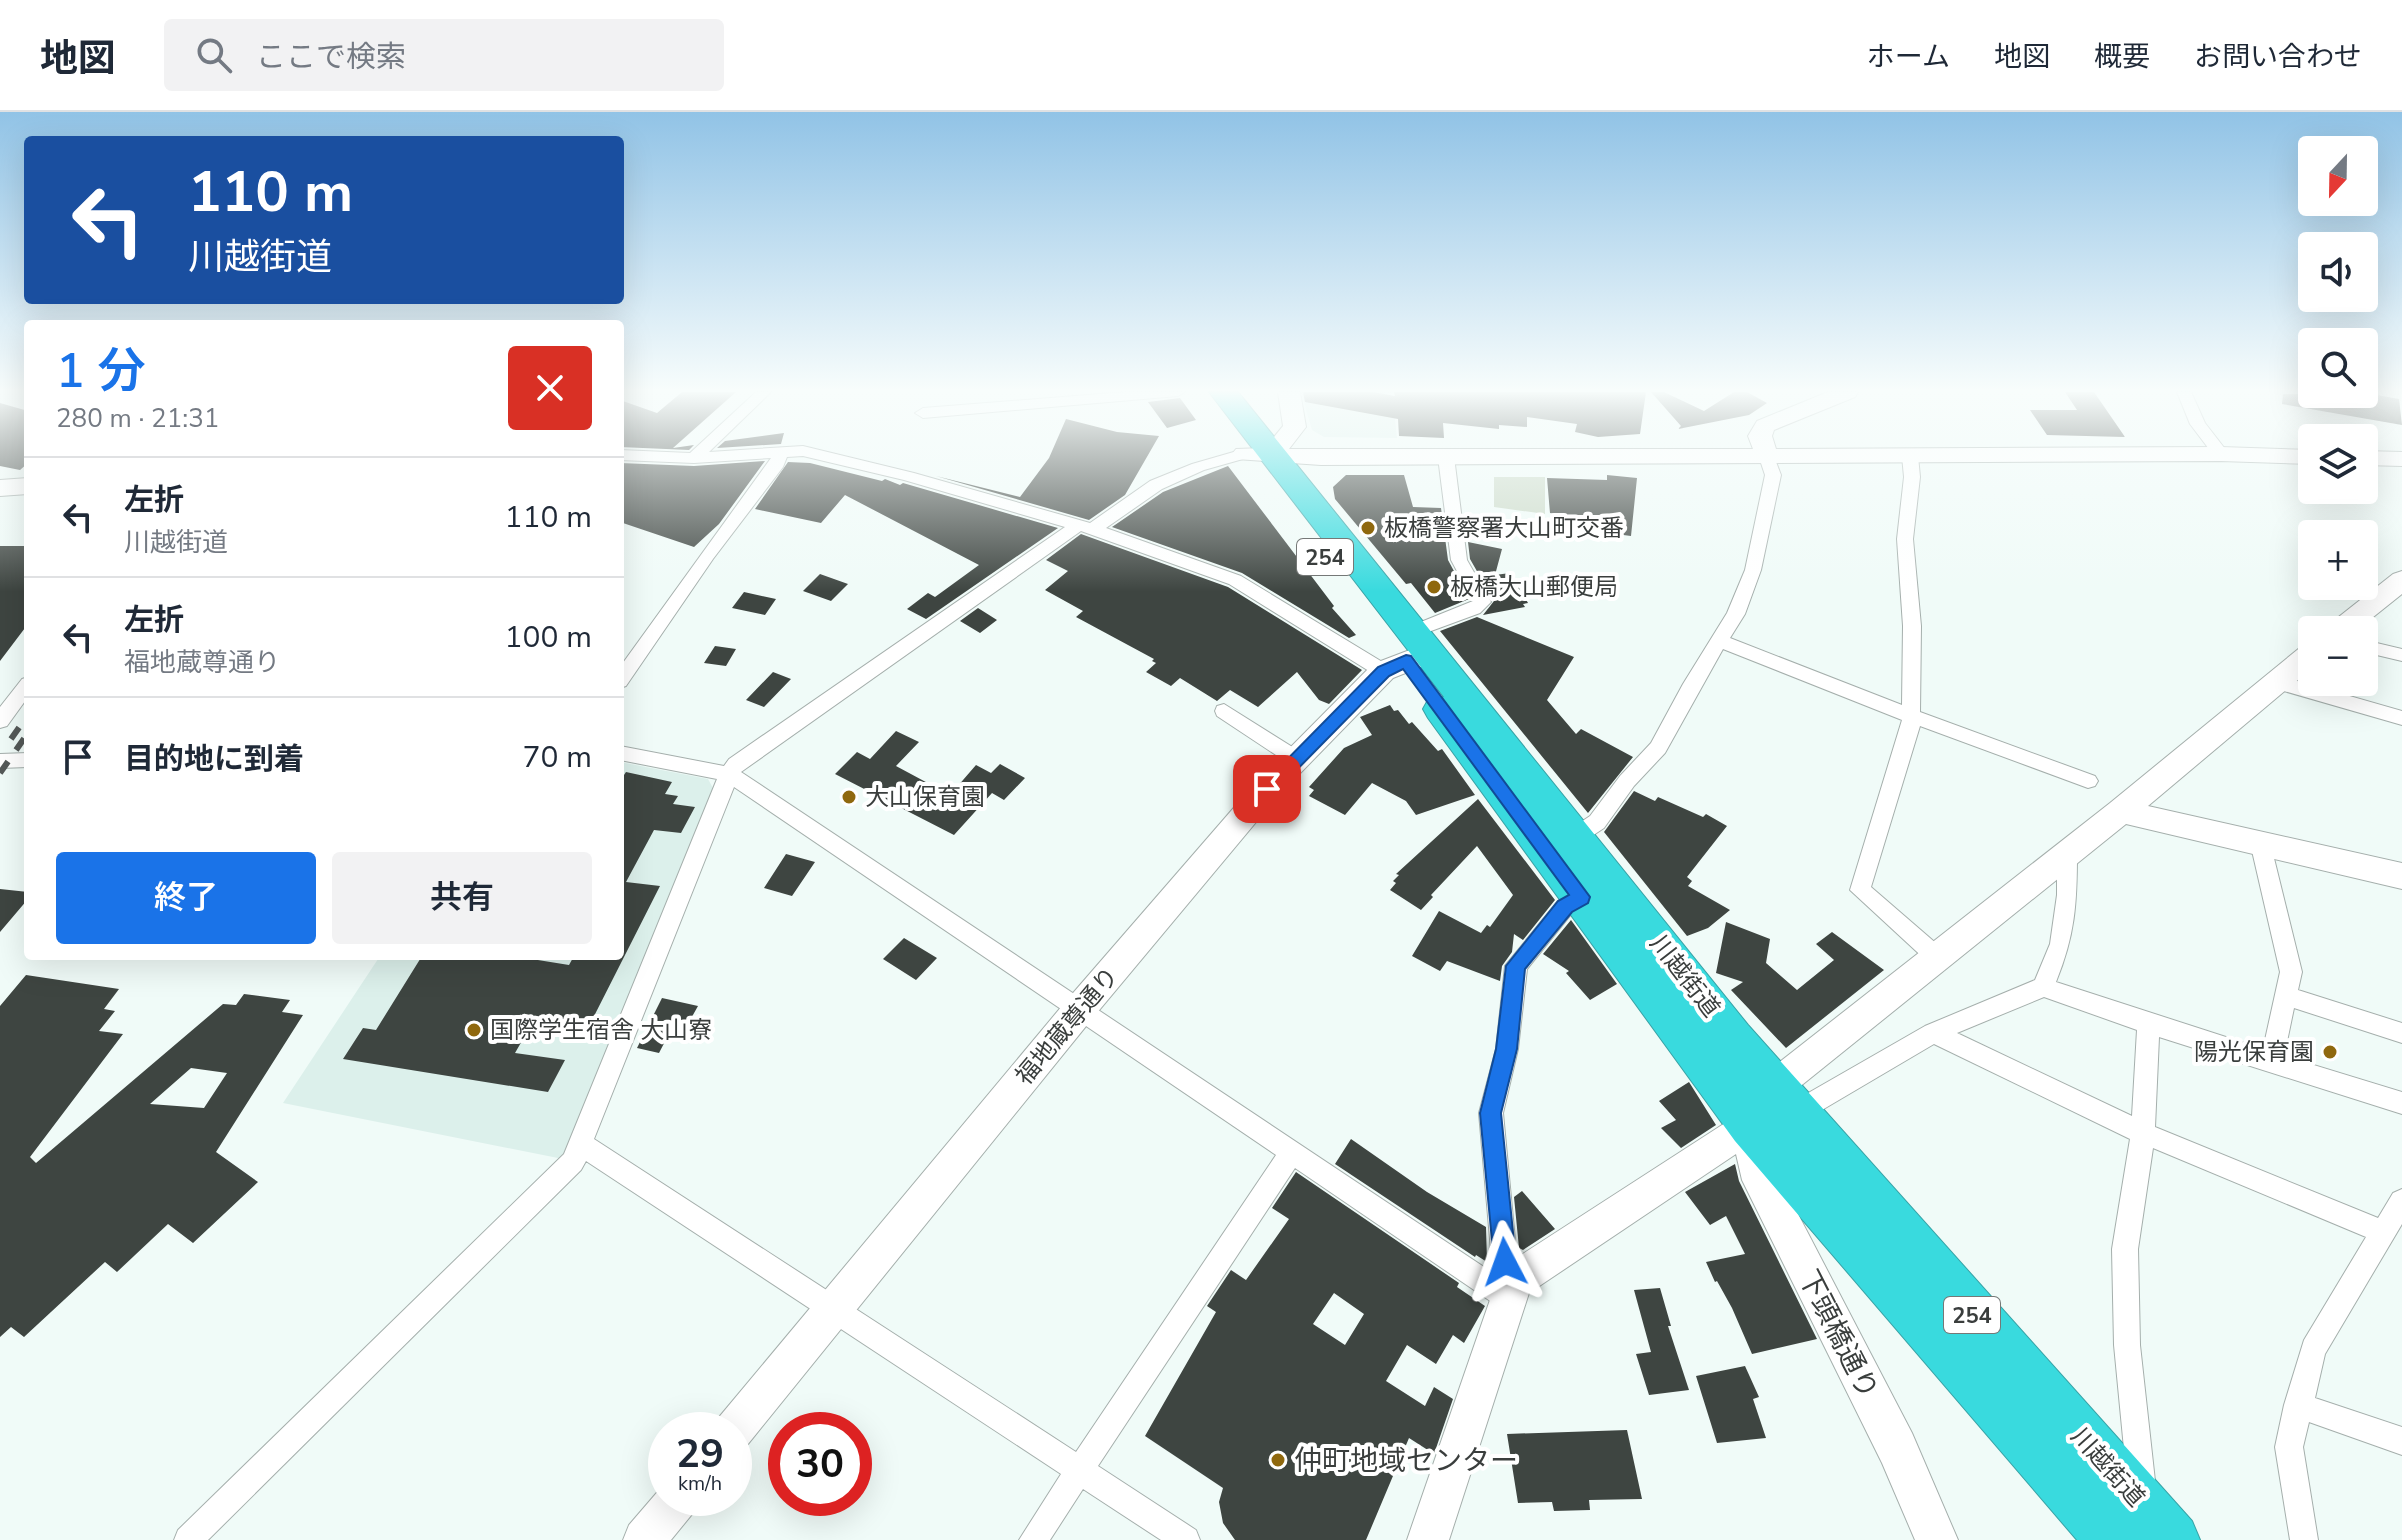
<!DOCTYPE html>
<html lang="ja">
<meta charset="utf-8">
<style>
:root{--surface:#fff;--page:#f2f2f3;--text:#1f2937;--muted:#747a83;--line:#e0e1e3;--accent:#1a73e8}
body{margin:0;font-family:"Nunito Sans","Noto Sans JP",sans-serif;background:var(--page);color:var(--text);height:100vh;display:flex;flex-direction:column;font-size:30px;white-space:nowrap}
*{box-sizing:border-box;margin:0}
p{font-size:26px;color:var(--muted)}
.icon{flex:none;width:44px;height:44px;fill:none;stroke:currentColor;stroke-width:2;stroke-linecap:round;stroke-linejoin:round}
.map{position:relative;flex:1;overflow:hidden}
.details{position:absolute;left:24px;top:208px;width:600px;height:640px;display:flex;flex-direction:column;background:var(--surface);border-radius:8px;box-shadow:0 8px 32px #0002}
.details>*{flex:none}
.hud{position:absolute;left:24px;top:24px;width:600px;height:168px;border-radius:8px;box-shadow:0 8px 32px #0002;background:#1a4fa0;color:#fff;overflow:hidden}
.needle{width:52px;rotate:202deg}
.buttons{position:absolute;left:2298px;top:24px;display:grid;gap:16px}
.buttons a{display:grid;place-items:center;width:80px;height:80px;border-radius:8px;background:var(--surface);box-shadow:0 8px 32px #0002;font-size:40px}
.speed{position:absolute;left:648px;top:1300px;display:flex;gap:16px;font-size:40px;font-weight:700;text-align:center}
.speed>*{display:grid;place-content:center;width:104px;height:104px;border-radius:50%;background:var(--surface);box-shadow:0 8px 32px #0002;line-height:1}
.speed small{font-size:20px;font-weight:400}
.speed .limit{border:12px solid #d22;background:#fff;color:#111}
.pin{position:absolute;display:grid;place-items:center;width:68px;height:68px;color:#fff;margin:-34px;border-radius:16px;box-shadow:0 4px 12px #0006}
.me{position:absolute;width:88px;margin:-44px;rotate:356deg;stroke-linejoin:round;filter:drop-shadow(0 0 6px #0008)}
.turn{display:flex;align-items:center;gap:28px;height:168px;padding:0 32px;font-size:36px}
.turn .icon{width:104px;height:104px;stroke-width:2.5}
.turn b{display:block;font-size:56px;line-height:68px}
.round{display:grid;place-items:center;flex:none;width:84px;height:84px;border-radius:8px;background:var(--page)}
.head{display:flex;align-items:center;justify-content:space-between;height:136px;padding:0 32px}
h1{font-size:48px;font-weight:600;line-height:60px;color:var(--accent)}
.button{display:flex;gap:16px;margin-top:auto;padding:16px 32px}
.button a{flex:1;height:92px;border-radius:8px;background:var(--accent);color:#fff;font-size:32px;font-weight:600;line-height:92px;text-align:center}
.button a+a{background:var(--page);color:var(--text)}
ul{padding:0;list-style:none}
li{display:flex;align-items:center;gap:24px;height:120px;padding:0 32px;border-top:2px solid var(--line)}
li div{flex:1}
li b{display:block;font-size:30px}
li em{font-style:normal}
header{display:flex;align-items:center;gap:48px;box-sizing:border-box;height:112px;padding:0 40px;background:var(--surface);border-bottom:2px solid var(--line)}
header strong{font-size:38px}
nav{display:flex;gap:44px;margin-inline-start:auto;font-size:28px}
.search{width:560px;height:72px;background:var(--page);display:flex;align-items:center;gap:20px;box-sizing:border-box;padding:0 28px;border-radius:8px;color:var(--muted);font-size:30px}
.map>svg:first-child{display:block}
</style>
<header>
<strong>地図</strong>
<div class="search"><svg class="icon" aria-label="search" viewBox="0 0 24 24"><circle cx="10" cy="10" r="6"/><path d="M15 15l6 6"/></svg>ここで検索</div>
<nav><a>ホーム</a><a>地図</a><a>概要</a><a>お問い合わせ</a></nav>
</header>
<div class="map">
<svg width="2402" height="1428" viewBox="0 0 2402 1428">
<rect width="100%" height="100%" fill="#f0fbf8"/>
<!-- built -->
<path fill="#dcf0eb" d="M1301 280H1392L1397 326 1324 325 1312 318Z
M620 650 708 667 714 678 563 1047 283 991 380 844H620Z"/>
<!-- green -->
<path fill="#cad9c7" d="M1494 365H1545V402L1494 395Z"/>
<!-- building -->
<path fill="#3e4541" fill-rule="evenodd" d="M682 280H736L673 336 694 333 689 338 620 335V288L657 301Z
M1303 280H1373L1395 284 1394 280H1646L1640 322 1598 325 1575 320 1577 312 1527 305V315L1499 313V317L1443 311 1444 326 1399 324 1398 307 1305 290Z
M1651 280H1664L1704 299 1734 280H1747L1767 291 1749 303 1678 317 1681 314Z
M2065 280H2094L2125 325 2047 323 2030 298H2077Z
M2283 282H2371L2399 287 2402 313 2282 292Z
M1180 286 1196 308 1167 316 1148 290Z
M0 291 28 299V351L20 358 0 354Z
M1066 307 1117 320 1159 324 1125 383 1089 408 936 364 1020 385 1049 346Z
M784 321 781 332 717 336 725 329Z
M765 349 719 412 694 435 620 410V351L694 354Z
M788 350 810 351 882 369 885 367 900 373 903 371 1058 416 926 507 907 497 928 481 935 485 979 453 845 383 821 411 755 397Z
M1228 354 1334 494 1332 496 1356 523 1349 526 1242 461 1112 415 1163 380Z
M1346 363H1404L1413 395 1441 396 1448 448 1469 487 1435 501 1411 471 1406 472 1335 387 1333 375Z
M1607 363 1637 366 1631 424 1608 421 1610 410 1550 401 1547 366 1607 368Z
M1081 422 1228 475 1362 558 1329 592 1319 588 1297 560 1258 595 1230 578 1217 589 1180 566 1171 574 1146 560 1156 551 1152 549 1154 547 1076 505 1083 499 1045 478 1068 459 1046 448Z
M1468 430 1502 437 1495 463 1510 461 1528 491 1523 492 1525 495 1483 503 1494 489 1470 447Z
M0 434H28V512L0 549Z
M820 462 848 472 831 489 803 479Z
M744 480 776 487 765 503 732 496Z
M978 496 997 508 980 521 960 509Z
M1477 505 1574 545 1547 588 1576 622 1581 617 1633 645 1588 701 1440 519Z
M715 534 736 537 726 554 704 551Z
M773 560 791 567 764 595 746 588Z
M1390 593 1394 599 1398 598 1409 612 1412 610 1438 639 1442 637 1475 683 1416 703 1406 689 1372 671 1345 703 1309 684 1314 678 1309 675 1344 636 1372 623 1360 605Z
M896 619 919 630 896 654 950 683 976 653 991 661 1000 652 1025 666 1004 688 992 681 954 723 835 662 857 640 870 647Z
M626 660 672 670 665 682 678 684 673 692 695 695 681 721 654 718 626 770 660 774 588 916 534 908 515 941 565 948 548 980 343 947 363 916 376 918 422 844H513L569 853 574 844H620V669Z
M1634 679 1655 689 1658 685 1703 705 1706 702 1727 714 1687 765 1692 769 1688 774 1730 798 1708 816 1687 824 1604 720Z
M1478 687 1555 788 1523 828 1514 822 1512 840 1502 854 1500 869 1447 849 1440 859 1412 844 1439 799 1481 821 1487 813 1490 815 1513 783 1477 734 1431 783 1433 785 1421 798 1390 778 1396 771 1393 769 1399 763 1396 762Z
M786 742 815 750 792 784 764 776Z
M0 777 28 780V787L0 820Z
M1571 808 1617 872 1590 888 1566 861 1569 859 1543 842Z
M1726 810 1770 827 1766 851 1797 878 1834 848 1816 832 1832 820 1884 858 1786 936 1731 878 1743 870 1716 861Z
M904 826 937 846 916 868 883 847Z
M26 863 119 877 104 897 115 899 99 919 123 922 30 1045 36 1051 223 892 236 893 244 882 290 888 282 900 303 903 216 1040 258 1070 193 1131 168 1112 117 1160 105 1150 24 1225 11 1215 0 1225V894ZM191 956 227 961 204 996 150 992Z
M662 886 698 894 684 919 672 916 659 941 637 936Z
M1689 970 1716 1013 1681 1036 1661 1016 1676 1008 1659 989Z
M1351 1027 1427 1080 1486 1115 1487 1150 1476 1143 1475 1145 1335 1052Z
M1735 1052 1739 1069 1817 1227 1752 1242 1732 1196 1717 1169 1715 1170 1706 1150 1745 1142 1726 1104 1710 1113 1685 1080Z
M1296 1060 1459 1171 1457 1175 1485 1194 1464 1231 1453 1223 1436 1252 1407 1233 1386 1269 1425 1294 1434 1275 1453 1287 1434 1342 1409 1326 1366 1428H1235L1223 1411 1219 1390 1223 1376 1145 1324 1216 1200 1207 1194 1231 1158 1246 1168 1289 1107 1272 1096ZM1334 1181 1364 1202 1345 1233 1313 1212Z
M1522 1079 1555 1117 1523 1138 1519 1136 1514 1085Z
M1660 1176 1671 1214H1668L1689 1278 1649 1283 1636 1242 1651 1240 1634 1178Z
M1745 1254 1759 1285 1753 1287 1766 1326 1717 1331 1696 1264Z
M1627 1318 1642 1387 1589 1388 1590 1398 1554 1399 1552 1390 1518 1391 1507 1322Z"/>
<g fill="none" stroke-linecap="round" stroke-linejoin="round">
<!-- street casing -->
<g stroke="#a5afac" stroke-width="2">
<path id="street" d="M756 280H771L709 340 803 334 914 361 1090 411 1150 369 1192 352 1244 337 1250 339V345L1204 358 1162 377 1106 416 1241 464 1389 554 1392 559 1389 564H1377L1229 472 1081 419 741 660 1499 1165 1492 1150 1479 1001 1496 937 1505 854 1558 789 1581 776 1588 779 1591 785 1588 791 1572 801 1527 857 1518 937 1503 1001 1517 1149 1527 1169 1523 1178 1518 1180 1521 1186 1517 1195 1508 1199 1499 1195 1295 1056 1098 1354 1196 1418 1200 1428H1161L1083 1377 1050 1428H1019L1061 1362 586 1049 581 1058 208 1428H174L178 1418 564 1042 717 667 620 648V634L724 654 729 647 1065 415 904 368 803 344 787 345 783 355 713 447 626 574 620 576V555L771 346 694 351 620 348V338L690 341ZM734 675 1276 1043 1076 1340 594 1027Z
M1125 280H1185L1178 284 923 306 915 301 923 296Z
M2177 280H2191L2205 311 2229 342 2227 345H2215L2190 312Z
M1910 339 1918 344 1920 365 1913 427 1921 514 1920 600 2095 664 2098 669 2095 674 2088 676 1920 614 1871 775 1945 839 1948 845 1945 851 1937 854 1929 851 1850 778 1902 608 1723 537 1665 641 1634 674 1604 716 1583 730H1569L1566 724 1569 718 1590 704 1620 664 1651 631 1683 572 1727 501 1745 458 1765 363 1759 345 1761 342H1773L1781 363 1761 458 1745 502 1730 526 1902 593 1903 514 1897 427 1904 365 1902 344Z
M1446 340 1454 345 1467 448 1491 490 1480 501 1412 526 1406 524 1403 520 1406 516 1473 489 1451 448 1438 345Z
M2364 528 2402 537V549L2364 540Z
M2276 563 2402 599V613L2270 575 2267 570Z
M28 565V585L7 614 0 616V595L22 567Z
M1224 592 1302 641 1305 646 1302 651H1288L1217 604 1215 599 1217 594Z
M28 641V655L0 656V642Z
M2260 722 2267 724 2270 730 2302 860 2298 878 2402 911V931L2294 896 2284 944 2402 980V1002L2159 925 2155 1015 2378 1106 2393 1081 2402 1077V1112L2325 1242 2315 1286 2402 1315V1343L2309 1310 2303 1335 2318 1428H2290L2275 1335 2284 1293 2304 1228 2366 1125 2153 1036 2138 1137 2140 1233 2156 1378 2152 1388 2142 1392 2132 1388 2128 1378 2114 1233 2112 1137 2130 1027 1934 932 1805 1008 1797 1011 1789 1008 1785 1000 1789 992 1925 914 2035 868 2050 832 2057 783V741L2060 735H2074L2077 741C2077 792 2075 823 2056 870L2263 937 2280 860 2250 730 2253 724ZM2044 885 2137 918 2132 1004 1957 921Z"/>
</g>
<!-- secondary casing -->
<g stroke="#a5afac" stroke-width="2">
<path id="secondary" d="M1278 280H1300L1306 315 1289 337H1753L1748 324 1757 309 1828 280H1858L1855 285 1774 318 1772 324 1776 337 2221 335 2312 338V352L2221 349 1321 353 1236 347 1232 342 1236 337 1265 336 1283 314Z
M2364 339 2402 340V354L2364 353Z
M28 366V382L0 384V368Z
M2402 459V482L2357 518H2327L2331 511 2393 462Z
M1428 531 1438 534 1441 541 1438 548 1393 566 1277 685 1091 908 748 1332 734 1338V1318H714L720 1304 1067 888 1257 669 1373 552Z
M2312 531V556L2148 694 2402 751V777L2126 712 1787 985 1769 1016 1773 1054 1912 1321 1958 1428H1915L1882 1351 1742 1068 1736 1042 1529 1181 1449 1428H1407L1501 1156 1739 1002 1763 963 2110 691 2302 534Z
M666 1370V1386H699L693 1401 671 1428H623L629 1413Z"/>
</g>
<!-- highway casing -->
<g stroke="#39a3a6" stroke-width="2">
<path id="highway" d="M1209 280H1238L1748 913 2192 1409 2200 1428H2077L1735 1029 1428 606 1423 597 1428 588 1444 585Z"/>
</g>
<!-- street -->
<use href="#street" fill="#fff" fill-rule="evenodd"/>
<!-- secondary -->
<use href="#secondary" fill="#fff" fill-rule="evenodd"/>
<!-- highway -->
<use href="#highway" fill="#39dade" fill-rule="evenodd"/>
<!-- rail -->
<path stroke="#545958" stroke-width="6" stroke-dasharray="14 14" stroke-linecap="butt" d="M11 627 28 603
M0 661 28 621"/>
</g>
<!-- sky -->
<linearGradient id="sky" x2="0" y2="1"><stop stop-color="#91c3e6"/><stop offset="0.58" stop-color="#f8fdfc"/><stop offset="1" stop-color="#f8fdfc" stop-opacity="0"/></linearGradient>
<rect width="2402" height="480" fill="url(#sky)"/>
<!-- route -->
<path fill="#1a73e8" stroke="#114b97" stroke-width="2" d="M1406 543 1411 544 1590 785 1588 791 1572 800 1525 857 1517 937 1501 1001 1516 1150 1513 1158 1505 1162 1497 1158 1494 1150 1480 1001 1496 937 1506 854 1558 789 1569 783 1403 557 1389 564 1273 682H1261L1258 677 1378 555Z"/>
<!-- markers -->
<g fill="#8f680e" stroke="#fff" stroke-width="3">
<circle cx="1368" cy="416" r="8"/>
<circle cx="1434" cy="475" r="8"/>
<circle cx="849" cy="685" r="8"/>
<circle cx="474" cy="918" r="8"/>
<circle cx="2330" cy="940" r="8"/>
<circle cx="1278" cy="1348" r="8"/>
</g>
<g text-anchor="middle" stroke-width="8" stroke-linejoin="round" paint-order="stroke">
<!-- shield labels -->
<g fill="#fff" stroke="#757877" stroke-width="2">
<rect x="1297" y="427" width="56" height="36" rx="6"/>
<rect x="1944" y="1185" width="56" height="36" rx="6"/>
</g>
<g font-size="22" font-weight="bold" fill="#3a3e3d">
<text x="1325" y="453">254</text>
<text x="1972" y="1211">254</text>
</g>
<!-- poi labels -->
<g font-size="24" fill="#3a3e3d" stroke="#fff" text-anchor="start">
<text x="1384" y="424">板橋警察署大山町交番</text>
<text x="1450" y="483">板橋大山郵便局</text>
<text x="865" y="693">大山保育園</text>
<text x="490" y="926">国際学生宿舎 大山寮</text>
<text x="2314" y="948" text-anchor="end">陽光保育園</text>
</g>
<!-- street labels -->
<g font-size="24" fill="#3a3e3d" stroke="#fff">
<text transform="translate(1685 864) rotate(52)" y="8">川越街道</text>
<text transform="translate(1067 914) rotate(-50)" y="8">福地蔵尊通り</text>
<text transform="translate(2108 1355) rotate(48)" y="8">川越街道</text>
</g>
<!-- near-street labels -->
<g font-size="28" fill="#3a3e3d" stroke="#fff">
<text transform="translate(1839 1222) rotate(63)" y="10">下頭橋通り</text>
</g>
<!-- near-poi labels -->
<g font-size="28" fill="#3a3e3d" stroke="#fff" text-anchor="start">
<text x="1294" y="1358">仲町地域センター</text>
</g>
</g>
</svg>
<div class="buttons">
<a><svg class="needle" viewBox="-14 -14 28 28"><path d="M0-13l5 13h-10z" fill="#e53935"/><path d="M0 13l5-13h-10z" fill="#747a83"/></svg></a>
<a><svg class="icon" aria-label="sound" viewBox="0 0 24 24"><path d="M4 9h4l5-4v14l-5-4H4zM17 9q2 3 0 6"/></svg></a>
<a><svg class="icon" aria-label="search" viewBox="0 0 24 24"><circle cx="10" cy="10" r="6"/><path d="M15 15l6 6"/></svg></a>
<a><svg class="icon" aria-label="layers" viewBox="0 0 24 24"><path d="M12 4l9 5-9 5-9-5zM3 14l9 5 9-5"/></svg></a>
<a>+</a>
<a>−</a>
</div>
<div class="speed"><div>29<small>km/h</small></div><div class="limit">30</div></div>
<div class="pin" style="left:1267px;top:677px;background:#d93025"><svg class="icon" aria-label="arrive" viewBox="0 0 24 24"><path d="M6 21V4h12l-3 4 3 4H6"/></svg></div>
<svg class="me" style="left:1505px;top:1150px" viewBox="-20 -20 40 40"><path d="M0-17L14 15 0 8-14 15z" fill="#1a73e8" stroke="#fff" stroke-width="4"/></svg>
<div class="hud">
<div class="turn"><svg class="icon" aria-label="left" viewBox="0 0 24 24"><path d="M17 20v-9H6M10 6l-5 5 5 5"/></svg><div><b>110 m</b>川越街道</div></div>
</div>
<section class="details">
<div class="head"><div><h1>1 分</h1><p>280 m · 21:31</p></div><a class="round" style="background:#d93025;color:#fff"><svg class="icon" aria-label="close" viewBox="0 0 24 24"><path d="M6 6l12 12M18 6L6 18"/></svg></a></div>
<ul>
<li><svg class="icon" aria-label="left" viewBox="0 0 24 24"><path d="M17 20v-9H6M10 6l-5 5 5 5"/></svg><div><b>左折</b><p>川越街道</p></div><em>110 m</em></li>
<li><svg class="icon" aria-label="left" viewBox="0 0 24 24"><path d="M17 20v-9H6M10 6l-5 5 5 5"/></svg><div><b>左折</b><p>福地蔵尊通り</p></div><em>100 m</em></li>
<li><svg class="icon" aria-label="arrive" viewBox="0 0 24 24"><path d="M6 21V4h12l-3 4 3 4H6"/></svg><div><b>目的地に到着</b></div><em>70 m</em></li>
</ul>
<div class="button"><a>終了</a><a>共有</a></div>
</section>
</div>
